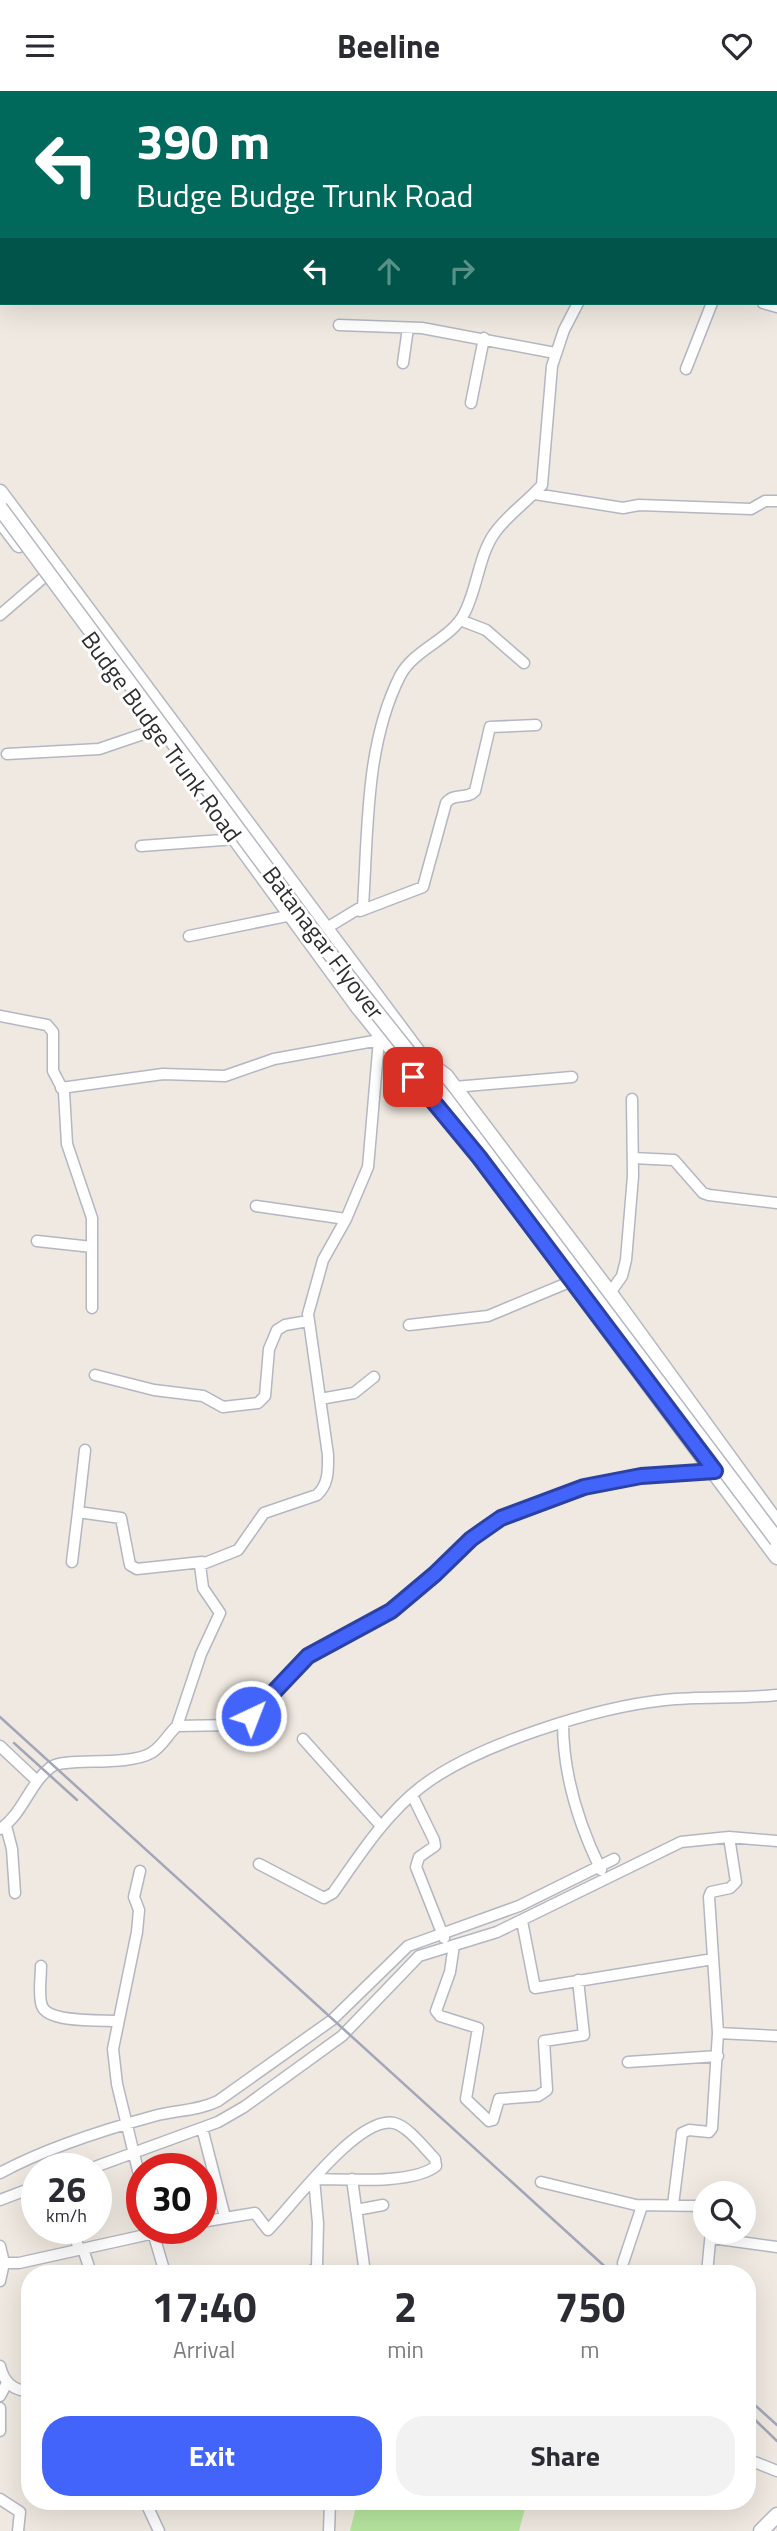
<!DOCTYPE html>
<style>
:root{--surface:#fff;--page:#f2f2f3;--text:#2b2b33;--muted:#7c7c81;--accent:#4264fb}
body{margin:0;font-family:"Titillium Web",sans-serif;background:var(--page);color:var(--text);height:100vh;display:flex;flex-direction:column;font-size:26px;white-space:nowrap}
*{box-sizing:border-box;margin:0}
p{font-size:23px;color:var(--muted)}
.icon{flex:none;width:38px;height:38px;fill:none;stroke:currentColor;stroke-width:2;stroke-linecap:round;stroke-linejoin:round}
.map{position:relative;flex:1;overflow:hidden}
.sheet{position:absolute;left:21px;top:2174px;width:735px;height:245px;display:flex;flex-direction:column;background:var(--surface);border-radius:28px;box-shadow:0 7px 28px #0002}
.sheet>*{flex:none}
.hud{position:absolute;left:0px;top:0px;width:777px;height:214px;box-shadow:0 7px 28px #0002;background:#00695c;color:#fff;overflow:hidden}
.fabs{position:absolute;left:693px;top:2090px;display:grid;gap:14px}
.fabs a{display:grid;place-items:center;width:63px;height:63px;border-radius:50%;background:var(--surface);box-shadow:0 7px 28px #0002;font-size:35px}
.speed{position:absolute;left:21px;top:2062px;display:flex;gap:14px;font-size:35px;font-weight:700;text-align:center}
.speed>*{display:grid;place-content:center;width:91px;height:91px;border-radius:50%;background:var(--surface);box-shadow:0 7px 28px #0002;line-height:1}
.speed small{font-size:18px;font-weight:400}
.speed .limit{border:10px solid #d22;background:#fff;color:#111}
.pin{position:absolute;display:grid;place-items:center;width:60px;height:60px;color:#fff;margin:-30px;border-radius:14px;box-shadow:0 4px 10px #0006}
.me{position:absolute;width:77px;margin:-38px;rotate:43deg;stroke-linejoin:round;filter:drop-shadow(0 0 5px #0008)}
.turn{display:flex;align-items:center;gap:24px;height:147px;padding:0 21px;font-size:32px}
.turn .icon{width:91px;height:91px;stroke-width:2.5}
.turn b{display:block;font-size:49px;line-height:60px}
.lanes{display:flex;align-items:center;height:66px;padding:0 21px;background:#0003;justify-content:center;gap:35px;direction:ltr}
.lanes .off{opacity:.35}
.eta{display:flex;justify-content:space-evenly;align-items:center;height:119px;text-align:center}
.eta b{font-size:42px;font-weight:700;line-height:49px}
.button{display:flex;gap:14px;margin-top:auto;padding:14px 21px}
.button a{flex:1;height:80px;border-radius:28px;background:var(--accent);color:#fff;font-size:28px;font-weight:700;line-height:80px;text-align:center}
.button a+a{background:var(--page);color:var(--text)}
header{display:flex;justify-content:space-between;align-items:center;height:91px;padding:0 21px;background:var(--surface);font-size:32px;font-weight:700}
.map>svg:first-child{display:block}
</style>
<header><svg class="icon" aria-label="menu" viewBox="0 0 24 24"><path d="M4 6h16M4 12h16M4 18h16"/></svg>Beeline<svg class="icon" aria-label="heart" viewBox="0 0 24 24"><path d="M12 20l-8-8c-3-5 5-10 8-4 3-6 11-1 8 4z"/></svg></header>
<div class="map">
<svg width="777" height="2440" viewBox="0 0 777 2440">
<rect width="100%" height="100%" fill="#efe9e1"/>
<!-- green -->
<path fill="#b6e59e" d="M353 2410H527L519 2440H350L355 2420Z"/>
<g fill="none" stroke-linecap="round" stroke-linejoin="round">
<!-- street casing -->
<g stroke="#b4b7c1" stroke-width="13">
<path id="street" d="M15 2 16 0
M194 2V0
M684 2V0
M0 60 2 53
M775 86V125
M763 212 777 216
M339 234 422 237 555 262
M403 272 408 237
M686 278 712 212
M471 312 484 247
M535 403 623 417 639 414 751 418 765 410H777
M0 524 43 487
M460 529 486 539 524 572
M7 663 99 658 155 639
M141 755 236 748
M360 820 423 796 446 712C454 701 467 709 475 700L490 636 536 634
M325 838 363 815C368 741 365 654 400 585 414 558 450 549 464 523 477 499 479 464 494 443 506 425 527 411 542 394L552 275 564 239 578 212
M189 845 292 824
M0 925 47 934 53 941V980L64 1001 67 1053 92 1127V1217
M454 996 572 986
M61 997 163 983 225 985 274 968 385 948
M633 1067 674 1069 703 1102 709 1104 777 1112
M256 1115 346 1128
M37 1150 92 1156
M610 1202 622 1185 626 1169 633 1085 632 1008
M409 1234 488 1225 572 1190
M95 1284 154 1299 203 1305 223 1316 258 1312 265 1305 269 1258 277 1239 285 1234 308 1230
M320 1308 354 1302 374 1286
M85 1359 78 1421 121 1427 130 1474 137 1478 202 1471
M72 1471 78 1421
M563 1632C563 1684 578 1732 601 1779
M177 1635 201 1563 220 1522 203 1497 200 1474 238 1459 264 1422 317 1404C329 1393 328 1379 328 1364L308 1223 323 1169 346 1128 368 1076 379 949
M303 1648 381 1735
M0 1655 36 1689
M412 1704 434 1749 435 1755 419 1766 416 1776 444 1847
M6 1735 12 1758 15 1802
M0 1738C23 1723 29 1693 51 1676 64 1666 127 1676 151 1662 162 1656 168 1643 177 1635L233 1634 242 1631 308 1565 391 1520 435 1484 471 1448 501 1427 584 1396 641 1385 715 1380
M259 1773 324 1807 333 1802C359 1765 385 1724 421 1696 475 1654 597 1616 665 1609 702 1605 740 1608 777 1604
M140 1780 134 1806 139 1819 137 1841 113 1958 117 1993 142 2096
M522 1830 535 1897 713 1868
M454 1854 450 1881 436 1920 440 1925 478 1937 466 2008 489 2030 493 2029 499 2008 538 2005 547 1999 544 1950 584 1944 578 1889
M41 1875C41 1887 38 1905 42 1915 48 1932 101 1929 118 1930
M718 1942 777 1945
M628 1971 718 1965
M202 2037 225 2126
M92 2077 218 2031 244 2016 342 1945 419 1865 497 1841 681 1751 729 1746 777 1750
M0 2082C46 2057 103 2039 154 2025 176 2019 198 2020 218 2010L332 1929 408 1855 519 1815 614 1768
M352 2088 365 2182
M541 2091 636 2114 705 2115
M0 2109 37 2095
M673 2114 682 2042 689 2039 709 2041 712 2037 718 1942 709 1806 711 1801 730 1797 736 1791 729 1746
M356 2119 383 2114
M201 2131 255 2122 268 2139C292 2115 358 2024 394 2032 408 2035 425 2058 435 2068L436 2075C412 2094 344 2088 314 2088L318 2132 317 2176 309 2182
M73 2137 79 2159
M152 2138 165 2182
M711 2147 777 2156
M0 2155 4 2172H19L177 2137
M83 2158 91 2182
M623 2172 642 2115
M707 2182 711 2140
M0 2190 4 2172
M0 2275C4 2292 13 2299 30 2301
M0 2305 7 2292
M0 2317V2340
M747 2368 777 2380
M0 2408 20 2421 18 2440
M145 2410 159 2440
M329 2440 330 2410"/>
</g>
<!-- secondary casing -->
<g stroke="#b4b7c1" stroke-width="17">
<path id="secondary" d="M0 401 424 969 446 985 610 1202 777 1432
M0 429 19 454
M185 679 358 916 479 1066 777 1466
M761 2440 777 2424"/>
</g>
<!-- street -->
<use href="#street" stroke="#fff" stroke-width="10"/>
<!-- secondary -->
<use href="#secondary" stroke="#fff" stroke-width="14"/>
<!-- rail -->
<path stroke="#a3a6b8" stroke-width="2.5" d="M0 1626 612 2182
M14 1652 77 1709
M747 2307 777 2334
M747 2321 777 2350"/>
<!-- secondary-bridge casing -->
<g stroke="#b4b7c1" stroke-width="17" stroke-linecap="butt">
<path id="secondary-bridge" d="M0 417 327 859 444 1006 777 1449"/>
</g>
<!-- secondary-bridge -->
<use href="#secondary-bridge" stroke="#fff" stroke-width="14"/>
</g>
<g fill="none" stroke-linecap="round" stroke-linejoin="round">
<!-- route casing -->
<g stroke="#2b41a3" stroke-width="18">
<path id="route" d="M251 1625 308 1565 391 1520 435 1483 471 1448 501 1427 584 1396 641 1385 715 1380 479 1066 413 986"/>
</g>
<!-- route -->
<use href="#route" stroke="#4264fb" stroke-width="12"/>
</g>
<g text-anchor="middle" stroke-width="6" stroke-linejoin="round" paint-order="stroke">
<!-- street labels -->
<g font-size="24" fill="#2e2e2e" stroke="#fff">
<text transform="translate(161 646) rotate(54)" y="8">Budge Budge Trunk Road</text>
<text transform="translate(323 852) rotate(53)" y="8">Batanagar Flyover</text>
</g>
</g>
</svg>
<div class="fabs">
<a><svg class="icon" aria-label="search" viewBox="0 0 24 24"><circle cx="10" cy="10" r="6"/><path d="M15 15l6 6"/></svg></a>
</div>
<div class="speed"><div>26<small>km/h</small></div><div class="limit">30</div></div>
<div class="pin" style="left:413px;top:986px;background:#d93025"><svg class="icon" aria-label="arrive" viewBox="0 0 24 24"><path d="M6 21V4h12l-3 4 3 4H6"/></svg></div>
<svg class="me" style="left:251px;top:1625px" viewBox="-20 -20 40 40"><circle r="17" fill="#4264fb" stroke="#fff" stroke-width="3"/><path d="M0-11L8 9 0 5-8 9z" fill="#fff"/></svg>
<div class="hud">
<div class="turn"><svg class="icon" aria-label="left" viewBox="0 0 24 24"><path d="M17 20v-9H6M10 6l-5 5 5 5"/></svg><div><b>390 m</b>Budge Budge Trunk Road</div></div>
<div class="lanes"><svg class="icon" aria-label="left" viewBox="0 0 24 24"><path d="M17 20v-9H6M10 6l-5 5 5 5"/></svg><svg class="icon off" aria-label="ahead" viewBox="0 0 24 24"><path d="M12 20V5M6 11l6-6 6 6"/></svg><svg class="icon off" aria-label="right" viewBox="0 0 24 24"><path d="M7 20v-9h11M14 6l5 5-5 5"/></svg></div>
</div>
<section class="sheet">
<div class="eta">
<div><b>17:40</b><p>Arrival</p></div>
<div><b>2</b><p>min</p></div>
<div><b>750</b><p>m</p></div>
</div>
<div class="button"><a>Exit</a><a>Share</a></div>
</section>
</div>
